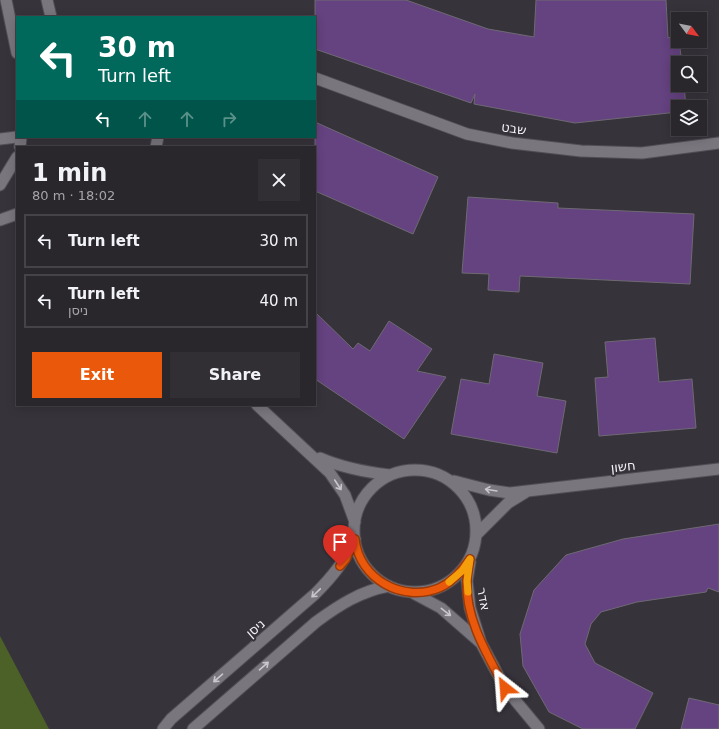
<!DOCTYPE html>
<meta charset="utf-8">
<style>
:root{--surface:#29262c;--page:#312e34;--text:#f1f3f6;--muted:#a5a5a9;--line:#454348;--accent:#ea580c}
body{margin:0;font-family:"DejaVu Sans",Heebo,sans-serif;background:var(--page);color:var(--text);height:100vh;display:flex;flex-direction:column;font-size:15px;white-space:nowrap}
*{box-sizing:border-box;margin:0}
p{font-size:13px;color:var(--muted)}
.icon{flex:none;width:22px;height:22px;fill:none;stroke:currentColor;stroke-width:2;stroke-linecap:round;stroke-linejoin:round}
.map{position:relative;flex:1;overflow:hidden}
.drawer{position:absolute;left:16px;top:146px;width:300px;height:260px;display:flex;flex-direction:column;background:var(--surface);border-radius:0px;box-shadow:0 2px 10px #0003,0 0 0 1px var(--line)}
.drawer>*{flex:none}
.guide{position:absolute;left:16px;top:16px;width:300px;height:122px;border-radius:0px;box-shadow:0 2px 10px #0003,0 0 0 1px var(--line);background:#00695c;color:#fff;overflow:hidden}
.needle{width:26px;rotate:122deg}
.fabs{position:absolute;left:671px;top:12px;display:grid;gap:8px}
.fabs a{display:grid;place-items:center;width:36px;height:36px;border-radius:0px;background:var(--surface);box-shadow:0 2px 10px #0003,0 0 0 1px var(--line);font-size:20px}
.pin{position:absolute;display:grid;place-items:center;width:34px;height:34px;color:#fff;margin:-41px -17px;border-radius:50% 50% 50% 0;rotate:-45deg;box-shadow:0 0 4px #0007}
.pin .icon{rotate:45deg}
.me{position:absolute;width:44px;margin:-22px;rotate:332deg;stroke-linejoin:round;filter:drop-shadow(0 0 3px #0008)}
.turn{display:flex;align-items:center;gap:14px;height:84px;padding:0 16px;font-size:18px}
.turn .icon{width:52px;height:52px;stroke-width:2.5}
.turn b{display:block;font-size:28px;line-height:34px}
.lanes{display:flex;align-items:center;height:38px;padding:0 16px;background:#0003;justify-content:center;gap:20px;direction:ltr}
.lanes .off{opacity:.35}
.round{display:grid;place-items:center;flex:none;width:42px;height:42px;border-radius:0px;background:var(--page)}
.headline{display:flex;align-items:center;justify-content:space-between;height:68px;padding:0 16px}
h1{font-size:24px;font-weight:600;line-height:30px}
.button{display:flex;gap:8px;margin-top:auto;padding:8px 16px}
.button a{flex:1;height:46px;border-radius:0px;background:var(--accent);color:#fff;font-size:16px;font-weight:600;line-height:46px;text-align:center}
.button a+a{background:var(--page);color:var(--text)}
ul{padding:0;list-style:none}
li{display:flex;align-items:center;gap:12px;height:54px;margin:0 8px 6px;padding:0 8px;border:2px solid var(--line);border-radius:0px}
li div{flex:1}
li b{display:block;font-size:15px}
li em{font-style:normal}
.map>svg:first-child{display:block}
</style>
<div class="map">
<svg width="719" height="729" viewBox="0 0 719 729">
<rect width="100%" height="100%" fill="#37333b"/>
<!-- green -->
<path fill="#4c6128" d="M0 636 49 729H0Z"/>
<!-- building -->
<path fill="#654280" stroke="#6e6a73" d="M315 0H406L488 29 534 37 536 0H666L668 38 678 35V41H679L682 63H678V85H684L686 107H678V112L575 123 474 104 475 94 471 103 315 49Z
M315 122 438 177 413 234 315 191Z
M468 197 558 203V208L694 214 690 284 520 276 519 292 488 290 489 274 462 273Z
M315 312 353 349 358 343 370 351 389 321 432 349 417 371 446 377 404 439 315 379Z
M655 338 659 382 692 379 696 428 599 436 595 378 608 377 605 342Z
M494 354 543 363 537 396 566 401 557 453 451 434 461 379 489 384Z
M719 524V592L708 588 706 592 637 602 601 612 591 624 585 644 595 663 653 693 635 729H583L549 712 523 666 520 634 534 590 566 555 623 539Z
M689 698 719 705V729H681Z"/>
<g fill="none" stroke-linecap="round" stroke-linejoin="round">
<!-- service casing -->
<g stroke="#514f55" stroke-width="13">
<path id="service" d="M0 139 17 137"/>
</g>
<!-- minor casing -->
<g stroke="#514f55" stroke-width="13">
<path id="minor" d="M6 0 17 53
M47 0 51 17
M315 78 467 134 512 143 581 151 642 153 719 143
M20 147 21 137
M156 147 158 137
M0 185 17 157
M0 220 17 214
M257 405 330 473 345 495 355 522
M320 458C343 468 365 472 390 475
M354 531a61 61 0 1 1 122 0a61 61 0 1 1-122 0Z
M454 481 489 490 510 493 719 469
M476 535 508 503 526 492
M470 562 467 581 470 608 481 643 505 688 539 729
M413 593 441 608 481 643
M163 729 171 719 315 594C333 576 344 562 355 539
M193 729 316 622C339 605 361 591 389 586"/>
</g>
<!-- service -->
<use href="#service" stroke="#7a767e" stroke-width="11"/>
<!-- minor -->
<use href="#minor" stroke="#7a767e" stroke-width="11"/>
</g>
<!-- one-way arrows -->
<defs><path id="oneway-shaft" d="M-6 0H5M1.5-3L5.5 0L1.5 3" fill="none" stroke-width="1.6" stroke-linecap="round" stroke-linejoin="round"/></defs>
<g stroke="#c9c7cd">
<use href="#oneway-shaft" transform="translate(338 485) rotate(57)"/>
<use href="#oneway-shaft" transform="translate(491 490) rotate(-171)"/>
<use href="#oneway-shaft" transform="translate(316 593) rotate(136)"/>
<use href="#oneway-shaft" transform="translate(446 612) rotate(38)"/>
<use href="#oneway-shaft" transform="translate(264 666) rotate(-41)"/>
<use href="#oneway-shaft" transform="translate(218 678) rotate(139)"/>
</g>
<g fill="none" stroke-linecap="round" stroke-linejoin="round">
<!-- route casing -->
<g stroke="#983908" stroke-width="10">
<path id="route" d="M340 566 346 559 355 539C359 579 403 603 439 588 453 582 462 571 470 559 469 566 467 574 467 581 465 619 488 656 505 688"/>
</g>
<!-- route -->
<use href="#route" stroke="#ea580c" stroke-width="7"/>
<!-- slow -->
<path stroke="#f59e0b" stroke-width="7" d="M449 582 462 571 470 559 467 581 468 592"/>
</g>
<g text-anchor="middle" stroke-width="4" stroke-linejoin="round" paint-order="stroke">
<!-- street labels -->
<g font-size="13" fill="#f4f2f7" stroke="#37333b">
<text transform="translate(514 128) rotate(9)" y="5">שבט</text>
<text transform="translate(623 466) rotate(-6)" y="5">חשון</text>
<text transform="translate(484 599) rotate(79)" y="5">אדר</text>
<text transform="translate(255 628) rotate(-41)" y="5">ניסן</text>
</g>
</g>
</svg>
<div class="fabs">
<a><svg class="needle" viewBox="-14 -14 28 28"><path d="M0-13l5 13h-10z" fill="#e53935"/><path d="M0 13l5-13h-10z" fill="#a5a5a9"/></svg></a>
<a><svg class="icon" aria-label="search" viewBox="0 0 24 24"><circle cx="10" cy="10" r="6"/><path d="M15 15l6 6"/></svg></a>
<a><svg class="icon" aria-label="layers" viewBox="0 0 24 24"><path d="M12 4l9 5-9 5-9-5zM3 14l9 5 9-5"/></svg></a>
</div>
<div class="pin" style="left:340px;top:566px;background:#d93025"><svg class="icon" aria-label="arrive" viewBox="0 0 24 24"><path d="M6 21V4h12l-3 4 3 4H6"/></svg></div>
<svg class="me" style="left:505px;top:688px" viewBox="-20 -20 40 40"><path d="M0-17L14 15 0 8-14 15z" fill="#ea580c" stroke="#fff" stroke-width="4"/></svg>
<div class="guide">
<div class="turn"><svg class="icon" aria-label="left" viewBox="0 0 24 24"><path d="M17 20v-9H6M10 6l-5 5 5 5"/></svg><div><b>30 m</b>Turn left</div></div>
<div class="lanes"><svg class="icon" aria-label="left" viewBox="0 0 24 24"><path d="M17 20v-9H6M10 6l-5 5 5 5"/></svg><svg class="icon off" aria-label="ahead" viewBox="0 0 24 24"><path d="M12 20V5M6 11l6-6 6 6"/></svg><svg class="icon off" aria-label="ahead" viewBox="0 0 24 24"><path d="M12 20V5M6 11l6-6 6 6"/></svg><svg class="icon off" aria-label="right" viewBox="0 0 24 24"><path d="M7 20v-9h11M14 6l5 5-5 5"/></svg></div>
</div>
<section class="drawer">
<div class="headline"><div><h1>1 min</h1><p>80 m · 18:02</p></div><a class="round"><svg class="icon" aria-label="close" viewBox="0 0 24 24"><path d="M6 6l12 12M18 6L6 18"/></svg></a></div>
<ul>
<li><svg class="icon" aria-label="left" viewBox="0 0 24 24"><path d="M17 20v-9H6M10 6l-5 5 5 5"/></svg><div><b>Turn left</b></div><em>30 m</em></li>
<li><svg class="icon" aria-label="left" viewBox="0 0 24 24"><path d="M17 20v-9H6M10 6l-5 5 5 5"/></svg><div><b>Turn left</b><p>ניסן</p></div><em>40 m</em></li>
</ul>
<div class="button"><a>Exit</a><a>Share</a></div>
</section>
</div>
